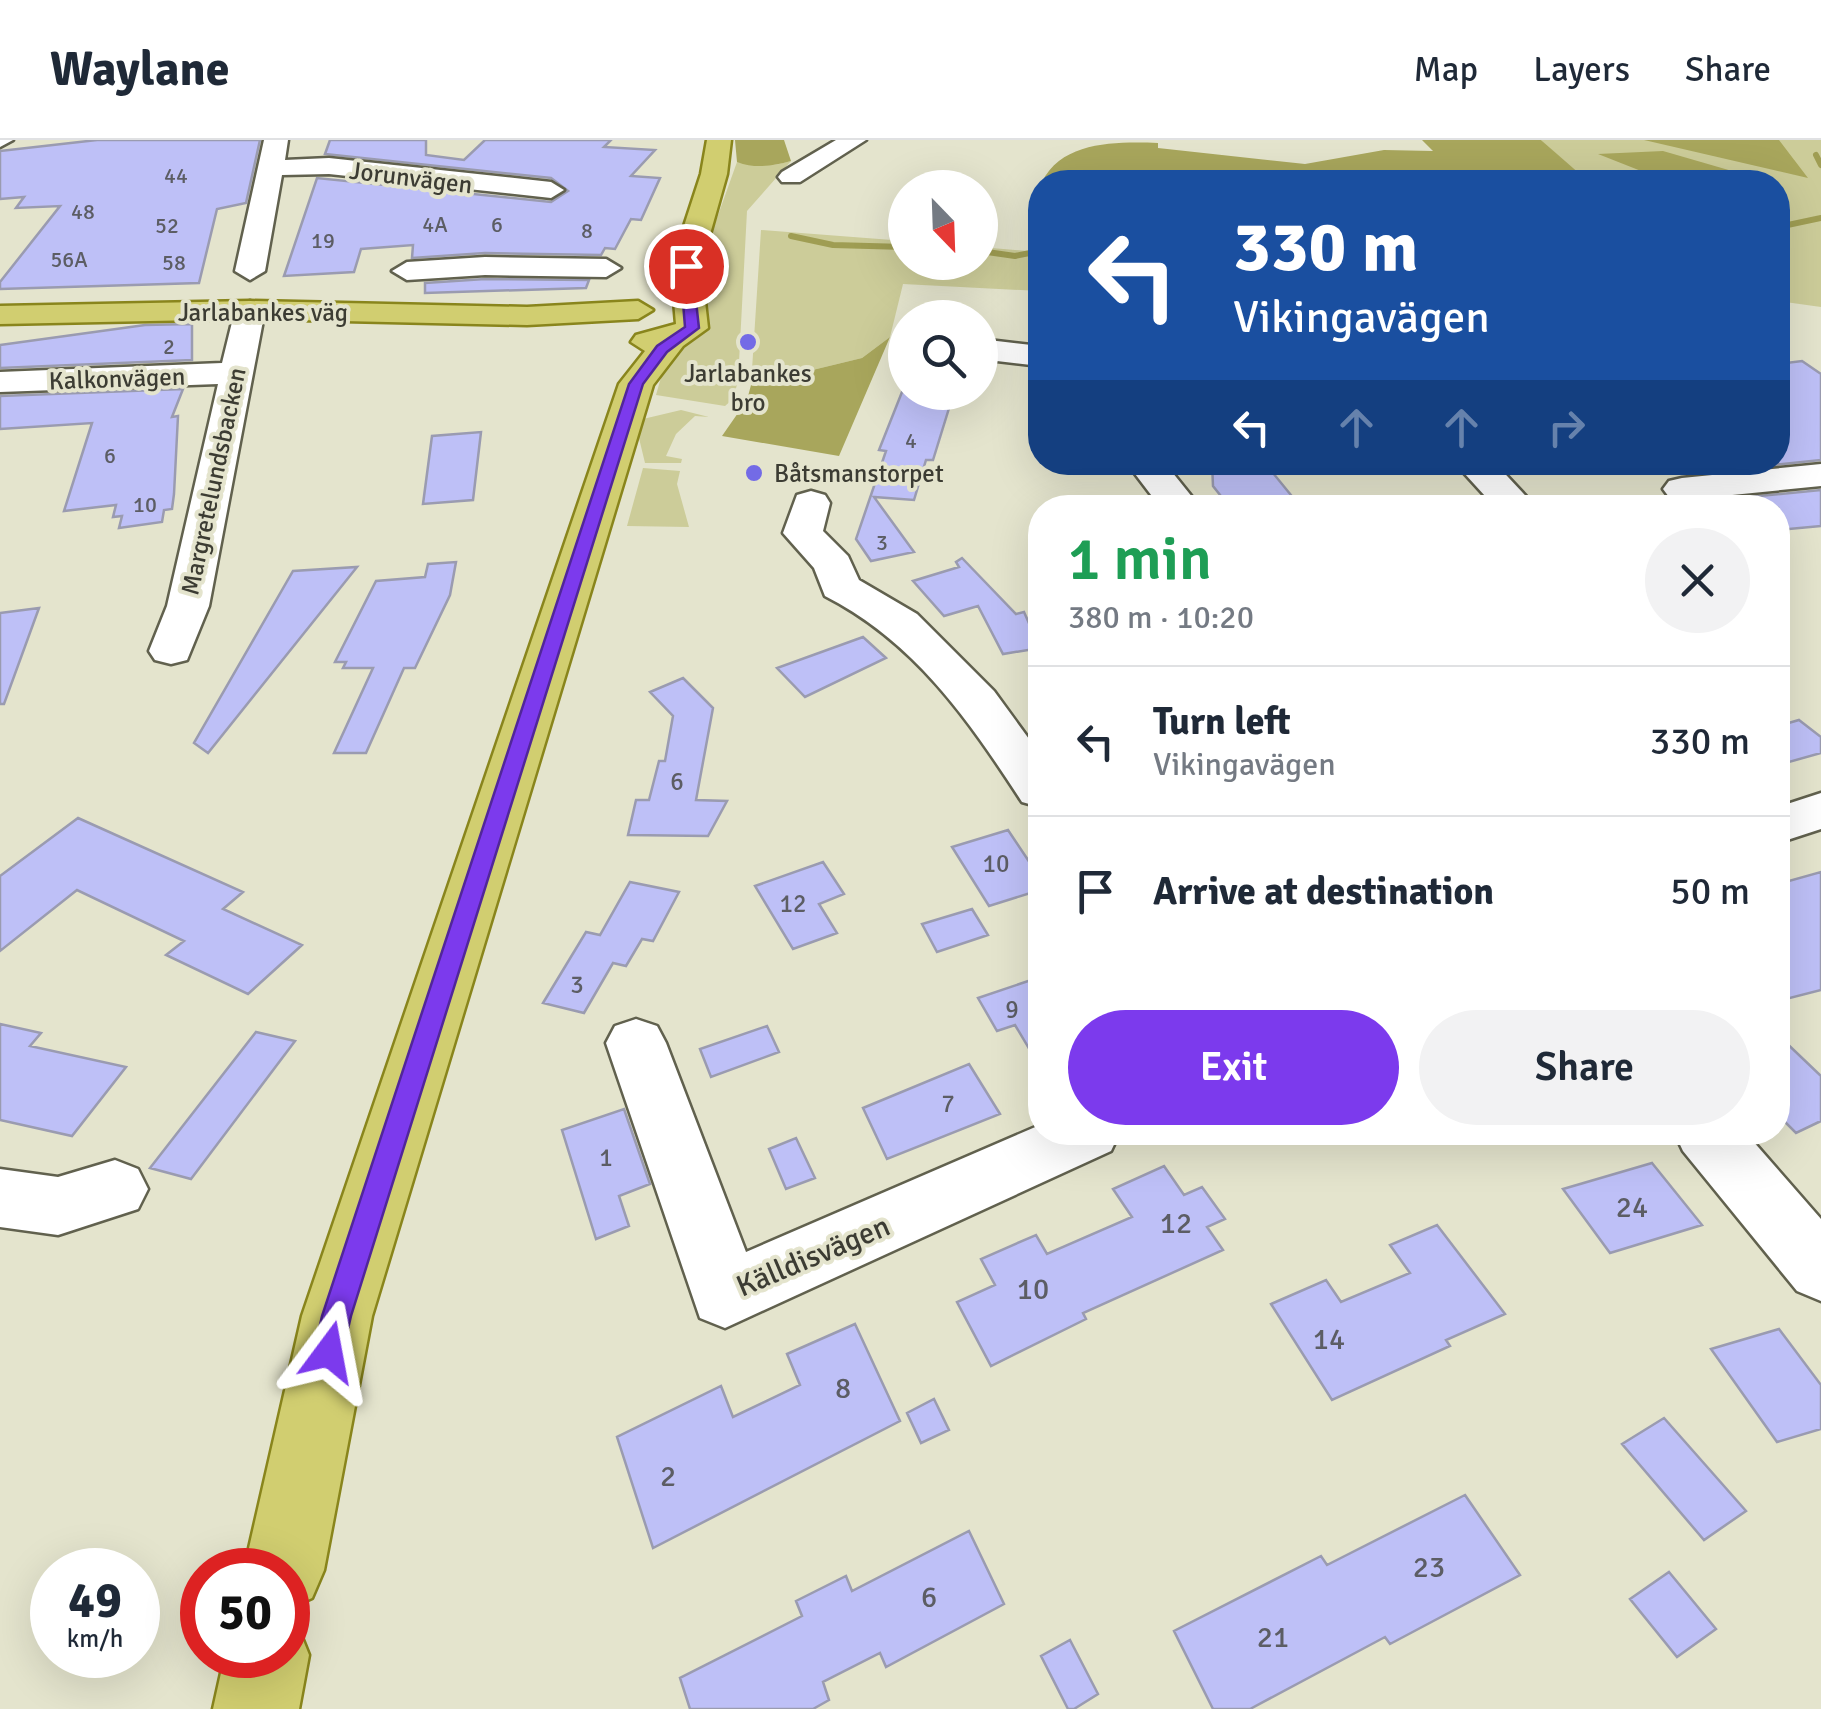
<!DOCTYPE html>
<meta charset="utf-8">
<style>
:root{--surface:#fff;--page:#f2f2f3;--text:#1f2937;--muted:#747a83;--line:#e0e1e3;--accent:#7c3aed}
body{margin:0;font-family:Signika,sans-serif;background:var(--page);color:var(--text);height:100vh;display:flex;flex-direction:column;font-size:38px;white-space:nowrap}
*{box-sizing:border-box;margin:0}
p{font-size:32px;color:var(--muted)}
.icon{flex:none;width:55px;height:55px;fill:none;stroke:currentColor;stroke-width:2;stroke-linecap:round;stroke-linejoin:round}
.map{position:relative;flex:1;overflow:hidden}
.sheet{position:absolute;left:1028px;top:355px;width:762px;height:650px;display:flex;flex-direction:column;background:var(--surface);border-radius:40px;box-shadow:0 10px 40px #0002}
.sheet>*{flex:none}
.banner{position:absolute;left:1028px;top:30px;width:762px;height:305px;border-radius:40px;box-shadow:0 10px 40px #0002;background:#1a4fa0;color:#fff;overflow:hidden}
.needle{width:65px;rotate:157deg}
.buttons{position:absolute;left:888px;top:30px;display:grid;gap:20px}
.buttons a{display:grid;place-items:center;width:110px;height:110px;border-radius:50%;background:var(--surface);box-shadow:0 10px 40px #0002;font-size:50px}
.speed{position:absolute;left:30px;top:1408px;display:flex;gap:20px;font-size:50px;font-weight:700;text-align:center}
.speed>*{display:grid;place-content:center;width:130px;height:130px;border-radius:50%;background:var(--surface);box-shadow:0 10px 40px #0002;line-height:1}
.speed small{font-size:25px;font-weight:400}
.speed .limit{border:15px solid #d22;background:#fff;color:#111}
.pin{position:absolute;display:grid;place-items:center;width:85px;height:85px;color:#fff;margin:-42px;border:5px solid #fff;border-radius:50%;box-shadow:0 2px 10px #0007}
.me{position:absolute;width:110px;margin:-55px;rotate:13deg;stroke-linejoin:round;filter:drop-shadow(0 0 8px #0008)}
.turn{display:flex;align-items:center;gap:35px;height:210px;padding:0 40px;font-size:45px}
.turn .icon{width:130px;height:130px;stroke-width:2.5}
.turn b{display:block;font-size:70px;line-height:85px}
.lanes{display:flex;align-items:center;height:95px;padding:0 40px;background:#0003;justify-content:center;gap:50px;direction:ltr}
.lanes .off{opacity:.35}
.round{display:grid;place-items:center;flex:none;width:105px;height:105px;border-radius:52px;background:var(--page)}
.summary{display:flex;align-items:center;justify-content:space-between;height:170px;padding:0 40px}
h1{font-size:60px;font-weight:600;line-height:75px;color:#1e9e55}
.button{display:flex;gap:20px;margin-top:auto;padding:20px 40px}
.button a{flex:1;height:115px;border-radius:60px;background:var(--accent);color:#fff;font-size:40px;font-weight:600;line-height:115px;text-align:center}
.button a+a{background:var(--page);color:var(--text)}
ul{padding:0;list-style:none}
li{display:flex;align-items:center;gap:30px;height:150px;padding:0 40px;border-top:2px solid var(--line)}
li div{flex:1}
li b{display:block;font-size:38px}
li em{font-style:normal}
header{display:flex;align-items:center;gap:60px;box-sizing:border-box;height:140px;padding:0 50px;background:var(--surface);border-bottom:2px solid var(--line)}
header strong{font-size:48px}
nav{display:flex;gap:55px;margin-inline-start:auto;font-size:35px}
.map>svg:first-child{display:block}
</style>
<header>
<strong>Waylane</strong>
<nav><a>Map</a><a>Layers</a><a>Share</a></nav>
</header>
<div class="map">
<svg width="1821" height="1569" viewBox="0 0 1821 1569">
<rect width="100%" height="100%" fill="#e4e4cd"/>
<!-- green -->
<path fill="#cc9" d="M1541 0H1821V167L1778 161V42H1587Z
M791 21 747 71 738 241 733 259 725 266 656 255 668 213 702 149 712 92 737 22 775 25Z
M761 90 905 101V122H980V107L1040 112V151L903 144 890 197 862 218 751 245Z
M681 270 709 277 695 276 676 294 666 316 682 319 681 323H645L638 294 643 279Z
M643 328 680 331 677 344 689 387 627 386Z"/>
<!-- forest -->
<path fill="#a8a65c" d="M735 0H784L791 21C772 26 756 29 737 22Z
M1422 0H1541L1589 42H1042C1063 0 1118 2 1158 3V8L1305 24 1384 10 1433 11Z
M1644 0H1779L1808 38Z
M1663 11 1770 42H1669L1598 14Z
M890 197 839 316 722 296 747 260 751 245 862 218Z"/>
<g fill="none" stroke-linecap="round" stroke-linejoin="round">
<!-- stream -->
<path stroke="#9f9d53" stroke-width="6" d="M1816 15 1821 25
M1778 87 1821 78
M791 96 833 105 905 107
M980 111 1015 116 1040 111"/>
</g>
<!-- building -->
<path fill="#bec0f7" stroke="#9a9bb0" stroke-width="2.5" d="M97 0H260L246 63 217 69 199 143 0 149V142L60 66 16 68 24 57 0 59V11Z
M330 0H426V15L464 20 485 0H611L604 7 655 10 631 36 660 38 641 80 631 79 615 109 605 108 601 115 485 113 412 118 413 105 361 109 354 132 284 136 317 38 551 62 568 51 551 38 325 14Z
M485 139 589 140 586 148 425 153V143Z
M192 184V220L0 228V205L145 185Z
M1802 221 1821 234V320L1706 332 1694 322H1778V224Z
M183 249 172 277 178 276 174 354 172 369 164 370 162 382 119 388 122 376 113 377 116 365 64 371 92 283 0 289V256Z
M902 252H954L933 320H926L914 360 874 357 914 412 871 421 856 399 886 311 879 310Z
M481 292 473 360 423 364 432 296Z
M1212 322H1264L1295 360 1251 366 1244 357 1224 360 1213 346Z
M1821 350V386L1778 390V368H1750L1738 358Z
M962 418 1016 474 1024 472 1040 508 1003 514 978 466 944 476 913 441 959 427 956 422Z
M456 422 450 455 415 528H404L366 613H334L373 528H343L346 522H335L376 441 425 437 428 424Z
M357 427 208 613 194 603 293 431Z
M39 468 4 564H0V473Z
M863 497 886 518 805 557 777 528Z
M683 538 713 568 696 660 727 661 708 696 628 695 636 660H649L659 621H665L673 576 650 552Z
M1799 580 1821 597V613L1778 625V586Z
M78 678 243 752 223 769 302 805 248 854 166 815 184 801 77 750 0 811V736Z
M1008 690 1040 738V750L989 766 952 707Z
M823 722 844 754 819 764 837 793 793 809 755 746Z
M1821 732V850L1778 861V744Z
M630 742 679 752 653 801 642 799 626 826 613 823 584 873 543 863 586 792 600 795Z
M972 769 988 795 937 812 922 784Z
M1040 837V927L1015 885 997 891 978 858Z
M0 884 41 893 30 906 126 927 72 996 0 980Z
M767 886 779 912 711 937 700 909Z
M256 892 295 901 191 1039 150 1028Z
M1778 895 1821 936V981L1796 993 1778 975Z
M969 924 1000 974 887 1019 863 968Z
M624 969 650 1044 619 1056 629 1086 596 1099 562 990Z
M796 998 815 1038 786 1049 769 1009Z
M1652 1023 1702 1085 1610 1113 1563 1049Z
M1164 1026 1184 1055 1202 1047 1225 1079 1207 1087 1223 1110 1083 1173 1086 1179 991 1226 957 1162 995 1145 981 1119 1036 1095 1047 1114 1132 1077 1113 1049Z
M1437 1085 1505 1174 1446 1200 1450 1206 1332 1260 1271 1164 1326 1140 1341 1162 1410 1133 1390 1105Z
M855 1184 900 1281 653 1408 617 1297 721 1246 733 1277 800 1245 787 1214Z
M1779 1189 1821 1245V1289L1777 1302 1711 1209Z
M934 1259 949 1290 921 1303 907 1273Z
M1664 1278 1746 1371 1704 1400 1622 1304Z
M1465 1355 1520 1435 1390 1504 1385 1497 1250 1569H1213L1174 1491 1321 1416 1327 1425Z
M969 1391 1004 1464 886 1527 880 1513 823 1542 829 1560 813 1569H690L680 1538 802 1476 796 1461 846 1436 852 1451Z
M1669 1432 1716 1489 1677 1517 1630 1459Z
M1070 1500 1098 1554 1074 1569H1068L1041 1516Z"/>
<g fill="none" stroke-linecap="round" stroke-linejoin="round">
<!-- minor casing -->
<g stroke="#61614e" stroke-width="5">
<path id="minor" d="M0 0H13L0 7Z
M264 0H288L285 20 329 18 551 42 564 50 551 58 329 34 282 35 265 131 250 140 235 131Z
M836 0H866L800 42H782L778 37 782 32Z
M485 117 606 119 621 128 606 137 485 135 407 140 392 131 407 122Z
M250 161 265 170 209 466 187 520 171 524 155 520 149 511 167 466 218 244 0 252V232L222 223 235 170Z
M980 199 1040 206V226L980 219Z
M1126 322H1164L1201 368H1161Z
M1454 322H1494L1537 368H1496Z
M1821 324V346L1682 360 1669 357 1663 349 1669 341 1682 338Z
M811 351 825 355 830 363 823 391 848 416 859 440 917 474 994 551 1040 614V667L1022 662C968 579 915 502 825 456L814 428 783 393 797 355Z
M1821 653V689L1778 703V667Z
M636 879 657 886 666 903 746 1112 1040 985V992H1120L1111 1011 725 1188 700 1178 606 903 615 886Z
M1674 992H1745L1821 1079V1161L1797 1151 1683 1011Z
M115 1020 138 1029 148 1049 138 1069 58 1095 0 1087V1029L58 1037Z"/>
</g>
<!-- major casing -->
<g stroke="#89851c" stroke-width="5">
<path id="major" d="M707 0H731L727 34 701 126 708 188 683 206 653 245 372 1176 324 1430 312 1458 288 1469V1430H244L302 1176 619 244 645 211 631 202 636 195 676 184 671 126 701 34Z
M250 161 527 167 638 161 653 170 638 179 527 185 250 179 0 184V166Z
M288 1482 297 1485 309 1515 299 1569H213L225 1515H288Z"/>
</g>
<!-- minor -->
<use href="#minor" fill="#fff" fill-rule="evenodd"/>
<!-- major -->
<use href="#major" fill="#d1ce70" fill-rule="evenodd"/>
</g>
<!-- route -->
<path fill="#7c3aed" stroke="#51269a" stroke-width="2.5" d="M686 122 692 126 699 188 667 212 643 244 351 1176 340 1223 329 1227 319 1223 314 1212 322 1176 629 244 657 206 685 187 680 126Z"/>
<!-- markers -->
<g fill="#736be6" stroke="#e4e4cd" stroke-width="4">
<circle cx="748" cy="202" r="10"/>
<circle cx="754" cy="333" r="10"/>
</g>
<g text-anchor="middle" stroke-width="8" stroke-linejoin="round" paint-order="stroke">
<!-- far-number labels -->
<g font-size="22" fill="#5c5d64">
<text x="176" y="43">44</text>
<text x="83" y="79">48</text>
<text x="435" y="92">4A</text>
<text x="497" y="92">6</text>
<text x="167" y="93">52</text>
<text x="587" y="98">8</text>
<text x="323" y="108">19</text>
<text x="69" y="127">56A</text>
<text x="174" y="130">58</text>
<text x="169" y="214">2</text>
<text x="911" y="308">4</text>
<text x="110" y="323">6</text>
<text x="145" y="372">10</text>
<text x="882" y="410">3</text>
</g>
<!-- far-street labels -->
<g font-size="25" fill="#3c3c33" stroke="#e4e4cd">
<text transform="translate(411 37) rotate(7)" y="9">Jorunvägen</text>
<text x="263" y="181">Jarlabankes väg</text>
<text transform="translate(117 238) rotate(-2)" y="9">Kalkonvägen</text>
<text transform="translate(213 341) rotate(-78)" y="9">Margretelundsbacken</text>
</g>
<!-- far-poi labels -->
<g font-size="25" fill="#3c3c33" stroke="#e4e4cd">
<text x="748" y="242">Jarlabankes<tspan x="748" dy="29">bro</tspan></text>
<text x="774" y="342" text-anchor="start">Båtsmanstorpet</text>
</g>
<!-- number labels -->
<g font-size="25" fill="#5c5d64">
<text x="677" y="650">6</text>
<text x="996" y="732">10</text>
<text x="793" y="772">12</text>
<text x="577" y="853">3</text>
<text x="1012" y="878">9</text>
<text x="948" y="972">7</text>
<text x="606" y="1026">1</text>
</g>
<!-- near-number labels -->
<g font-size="30" fill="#5c5d64">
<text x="1632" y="1077">24</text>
<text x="1176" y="1093">12</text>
<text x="1033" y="1159">10</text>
<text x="1329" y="1209">14</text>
<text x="843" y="1258">8</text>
<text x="668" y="1346">2</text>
<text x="1429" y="1437">23</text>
<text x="929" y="1467">6</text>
<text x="1273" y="1507">21</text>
</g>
<!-- street labels -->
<g font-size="30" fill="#3c3c33" stroke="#e4e4cd">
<text transform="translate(813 1116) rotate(-23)" y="10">Källdisvägen</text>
</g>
</g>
</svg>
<div class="buttons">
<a><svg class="needle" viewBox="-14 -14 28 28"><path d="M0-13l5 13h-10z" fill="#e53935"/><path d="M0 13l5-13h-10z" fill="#747a83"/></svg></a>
<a><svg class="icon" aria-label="search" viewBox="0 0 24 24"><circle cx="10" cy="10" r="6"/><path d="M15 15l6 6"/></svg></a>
</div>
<div class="speed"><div>49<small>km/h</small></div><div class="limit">50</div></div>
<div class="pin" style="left:686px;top:126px;background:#d93025"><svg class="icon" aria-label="arrive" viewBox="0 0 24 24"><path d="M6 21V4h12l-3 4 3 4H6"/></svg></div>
<svg class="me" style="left:329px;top:1212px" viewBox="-20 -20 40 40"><path d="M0-17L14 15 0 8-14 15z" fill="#7c3aed" stroke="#fff" stroke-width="4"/></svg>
<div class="banner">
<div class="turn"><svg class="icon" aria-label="left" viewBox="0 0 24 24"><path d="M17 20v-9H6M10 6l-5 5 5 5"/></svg><div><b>330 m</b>Vikingavägen</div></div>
<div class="lanes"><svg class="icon" aria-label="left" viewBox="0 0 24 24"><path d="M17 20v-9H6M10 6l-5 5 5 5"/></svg><svg class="icon off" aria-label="ahead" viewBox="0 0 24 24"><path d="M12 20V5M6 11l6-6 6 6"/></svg><svg class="icon off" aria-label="ahead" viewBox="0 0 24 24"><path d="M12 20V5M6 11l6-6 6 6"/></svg><svg class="icon off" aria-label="right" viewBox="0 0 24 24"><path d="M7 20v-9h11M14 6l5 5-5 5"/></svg></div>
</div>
<section class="sheet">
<div class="summary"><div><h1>1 min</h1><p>380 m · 10:20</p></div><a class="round"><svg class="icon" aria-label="close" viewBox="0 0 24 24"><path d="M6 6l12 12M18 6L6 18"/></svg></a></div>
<ul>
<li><svg class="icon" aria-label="left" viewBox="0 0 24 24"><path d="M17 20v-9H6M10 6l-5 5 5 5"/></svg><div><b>Turn left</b><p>Vikingavägen</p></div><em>330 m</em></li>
<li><svg class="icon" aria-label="arrive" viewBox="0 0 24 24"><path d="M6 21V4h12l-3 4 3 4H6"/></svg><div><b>Arrive at destination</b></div><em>50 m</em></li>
</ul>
<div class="button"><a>Exit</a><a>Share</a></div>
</section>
</div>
